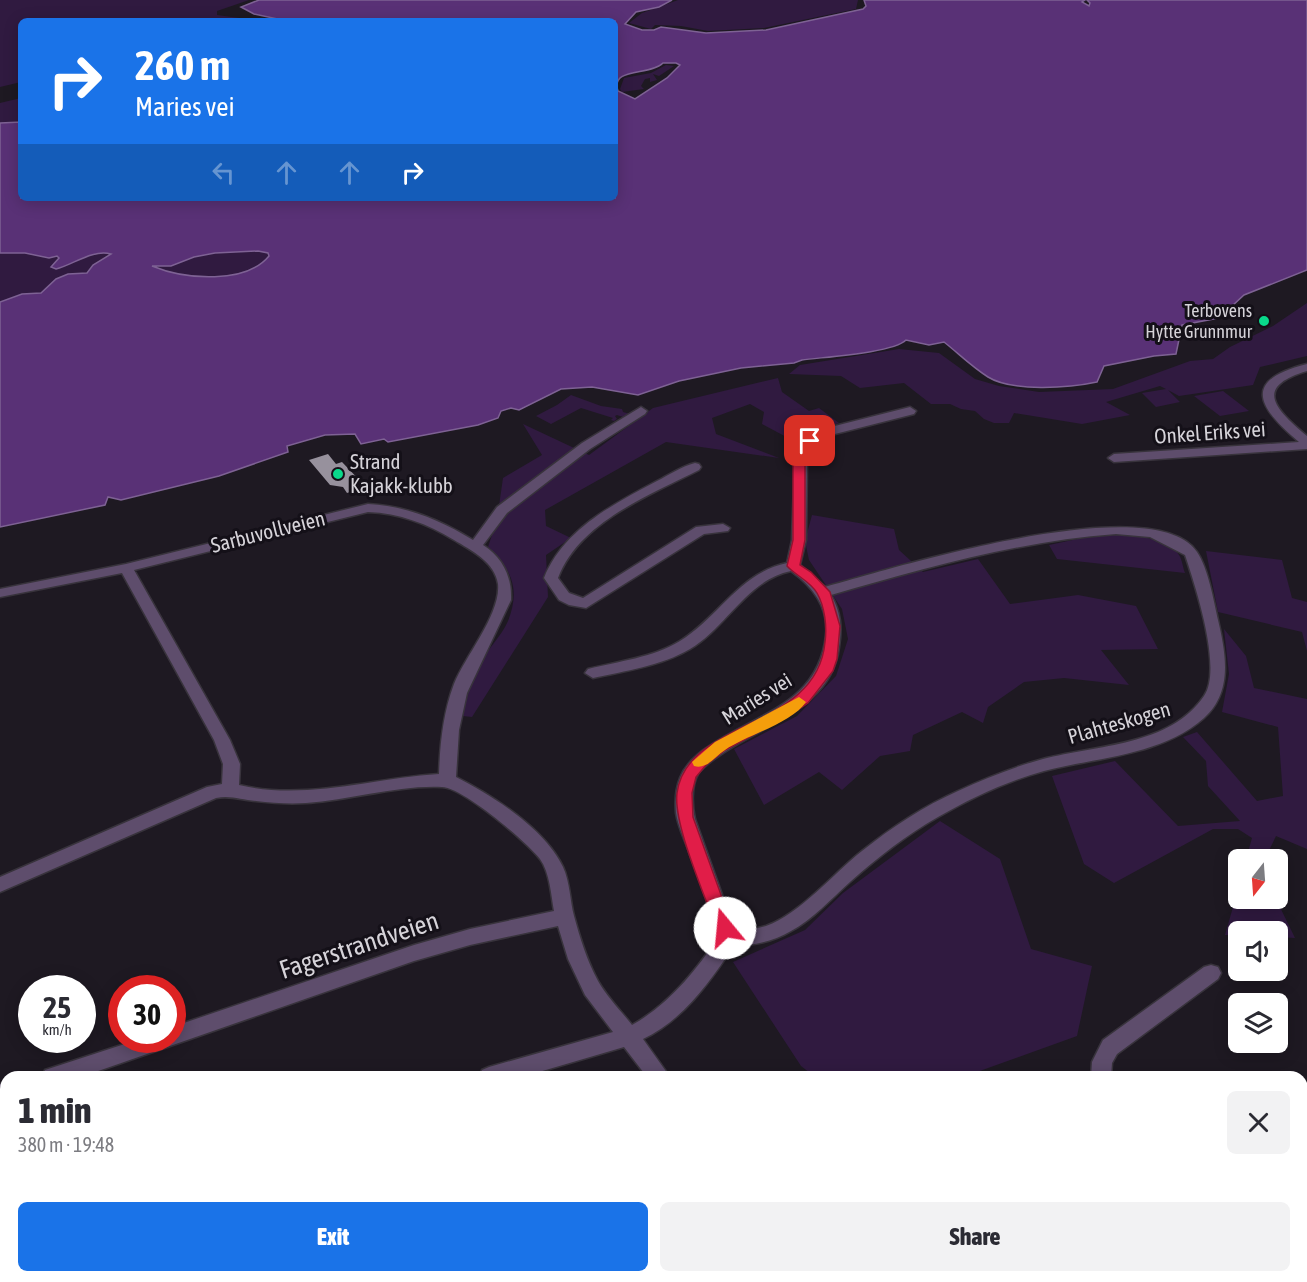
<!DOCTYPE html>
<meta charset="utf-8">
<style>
:root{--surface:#fff;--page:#f2f2f3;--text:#2b2b33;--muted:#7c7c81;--accent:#1a73e8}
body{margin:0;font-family:"Asap Condensed",sans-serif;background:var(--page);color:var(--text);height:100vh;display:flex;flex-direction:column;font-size:22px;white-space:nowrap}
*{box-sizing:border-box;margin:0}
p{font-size:20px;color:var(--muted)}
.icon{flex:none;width:33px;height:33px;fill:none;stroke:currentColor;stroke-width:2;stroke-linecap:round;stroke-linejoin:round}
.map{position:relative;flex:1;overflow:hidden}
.drawer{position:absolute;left:0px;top:1071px;width:1308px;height:212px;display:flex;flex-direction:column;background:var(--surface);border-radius:18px 18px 0 0;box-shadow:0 3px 15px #0003}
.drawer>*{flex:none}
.top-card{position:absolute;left:18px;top:18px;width:600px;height:183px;border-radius:9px;box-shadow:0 3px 15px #0003;background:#1a73e8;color:#fff;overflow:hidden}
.needle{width:39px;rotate:197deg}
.tools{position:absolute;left:1228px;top:849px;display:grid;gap:12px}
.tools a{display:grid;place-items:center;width:60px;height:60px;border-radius:9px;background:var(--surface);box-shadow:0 3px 15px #0003;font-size:30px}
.speed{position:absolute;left:18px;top:975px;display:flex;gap:12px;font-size:30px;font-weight:700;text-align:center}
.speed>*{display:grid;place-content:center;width:78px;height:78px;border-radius:50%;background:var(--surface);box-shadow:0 3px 15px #0003;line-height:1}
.speed small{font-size:15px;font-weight:400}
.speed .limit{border:9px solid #d22;background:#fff;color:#111}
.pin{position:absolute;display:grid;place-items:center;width:51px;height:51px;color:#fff;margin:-26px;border-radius:12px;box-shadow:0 3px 9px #0006}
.me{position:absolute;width:66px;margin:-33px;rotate:343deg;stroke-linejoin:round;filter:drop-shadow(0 0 4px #0008)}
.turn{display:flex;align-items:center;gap:21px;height:126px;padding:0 18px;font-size:27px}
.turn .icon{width:78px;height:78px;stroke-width:2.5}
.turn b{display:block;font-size:42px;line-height:51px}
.lanes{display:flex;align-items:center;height:57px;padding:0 18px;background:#0003;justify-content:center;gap:30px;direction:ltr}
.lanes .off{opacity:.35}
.round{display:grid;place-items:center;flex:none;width:63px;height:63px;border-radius:9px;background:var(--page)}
.overview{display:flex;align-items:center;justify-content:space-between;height:102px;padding:0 18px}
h1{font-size:36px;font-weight:800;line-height:45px}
.cta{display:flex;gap:12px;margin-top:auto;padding:12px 18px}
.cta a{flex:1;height:69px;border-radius:9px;background:var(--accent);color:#fff;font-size:24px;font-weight:800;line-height:69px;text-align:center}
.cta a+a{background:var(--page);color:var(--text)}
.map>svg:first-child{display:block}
</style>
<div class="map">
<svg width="1307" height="1282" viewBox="0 0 1307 1282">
<rect width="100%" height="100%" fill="#1e1922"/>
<!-- green -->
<path fill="#301a40" d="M0 0H249L217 11V15L261 21H21V82L0 87Z
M678 0H858L856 9 764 28 708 31 681 26 655 25 651 29 629 23 642 13Z
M666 65 674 66 659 76 653 74 657 80 650 82V78L645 79 641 86 644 89 622 92 620 89 624 78 651 73Z
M21 98V145L0 148V103Z
M0 228 354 250 287 283 0 322Z
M1307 303V356L1260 367 1253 385 1179 396 1168 390 1180 402 1156 407 1142 393 1166 389 1160 386 1106 402 1130 415 1082 424 1014 413 1009 423H994L984 419 975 411 961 409 950 404H931L904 383 860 388 841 376 789 374 800 365 899 349 939 353 975 379 999 386 1039 392 1113 389 1190 361 1213 359 1230 347 1273 326Z
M778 378 782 392 809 411 819 408 839 423 792 440 762 424 764 412 750 404 712 418 716 434 779 458 666 442 545 510 546 526 571 538 546 555 548 597 472 717 463 716C466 699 470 683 477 667 486 651 501 637 508 621 521 588 511 569 488 547L497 520 503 478 542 455 523 424 589 455 653 408Z
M1223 391 1249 411 1220 416 1194 396Z
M571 395 601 406 622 409 623 412 630 414 622 420 623 417 617 415 615 416 617 419 614 421 611 420 613 418 581 408 551 424 536 416 557 405Z
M812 515 894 529 899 550 923 572 978 559 1010 604 1078 595 1136 606 1158 649 1101 650 1129 685 1064 678 1024 682 988 707 983 723 962 712 913 735 910 751 880 756 842 790 819 772 764 805 734 749 797 716 836 676 848 639 842 609 809 560 805 541Z
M1116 535C1135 536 1168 537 1179 555 1182 559 1183 568 1185 573L1057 559 1049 545 1082 538Z
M1206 551 1282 560 1292 598 1307 602V651L1302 632 1218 612Z
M1224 629 1246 656 1254 688 1307 699V849L1276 836 1265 859H1246L1252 838 1238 829H1213L1114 883 1084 864 1052 776 1115 761 1178 826 1240 821 1208 786 1206 761 1183 737 1197 732 1257 801 1283 796 1278 727 1222 712 1229 674Z
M940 821 1000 859 1031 949 1092 966 1077 1036 963 1077H815L801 1066 733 962 805 930 843 893Z
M1239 886V898L1276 899 1295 938 1278 937V932H1239V935H1225Z"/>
<!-- water -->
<path fill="#593176" stroke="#7e6294" stroke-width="1.5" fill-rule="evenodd" d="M259 0H672L659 7 636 12 625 24 642 30H654L661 27 706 33 766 30 863 9 866 6 864 0H1085L1082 2 1089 6 1090 3 1087 0H1307V270L1244 295 1219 318 1182 325 1176 354 1154 356 1104 366 1097 382C1069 388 1012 392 988 377 972 367 958 353 944 342L929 345 906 340C893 353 823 357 802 360L794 363 741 368 679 381 638 395 592 387 561 389 519 410 511 408 501 411 498 418 478 425 388 442 384 439 361 444 355 434 325 435 287 446 288 452 219 476 121 500 108 497 105 505 0 527V302L22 294 41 293 56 279 68 274 87 273 93 265 111 254C92 249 73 265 56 269L51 267 59 258 57 256 49 258 25 253H0V123L21 122V198H615V21H287L254 14 241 7ZM663 63H676L680 65 667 78 635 99 618 91C610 67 650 76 663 63ZM258 251 268 253 269 256C246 284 186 280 152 266H171L194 257 215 253Z"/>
<!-- building -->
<path fill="#97919d" d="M328 454 336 464 342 462 366 487 347 493 343 487 330 485 309 460Z"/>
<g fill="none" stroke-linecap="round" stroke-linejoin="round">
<!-- street casing -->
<g stroke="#38333c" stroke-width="3">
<path id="street" d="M1307 364V371C1253 387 1275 409 1307 436V449L1114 462 1108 458 1114 454 1299 442C1257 407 1242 380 1307 364Z
M641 407 647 411 645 414 590 449 507 513 483 545C503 558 512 577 511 600L467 693 459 730 456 777C492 795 545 829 563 867 570 882 570 901 574 916 580 938 587 961 598 981 607 997 621 1011 632 1025 668 1005 695 972 717 939 711 909 700 881 689 852 685 840 678 827 676 813 675 802 676 788 680 778 686 763 698 753 711 745 759 713 819 703 826 635 829 607 812 586 791 571 747 580 727 627 690 649 661 666 625 671 593 678L585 673 588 669C619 661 652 658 680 641 719 617 739 573 787 563L792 540 795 455 806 438 815 431 910 407 916 411 914 414 823 437 815 443 807 455 806 540 800 565 825 587C890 569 1153 487 1197 552 1208 568 1214 602 1218 620 1226 654 1233 692 1204 718 1161 756 1097 757 1044 771 1007 781 971 798 938 817 906 835 877 858 850 882 831 899 813 919 791 931 773 942 753 945 733 947 710 982 682 1021 643 1039L670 1077H647L624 1047 522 1077H479L482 1070 489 1067 613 1032 585 995 568 959 558 926 470 945 414 961 81 1077H42L45 1070 137 1040H172V1027L414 945 470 929 554 911C551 895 550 873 540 859 527 842 462 787 442 787 397 785 351 800 306 803 290 804 272 803 256 801 241 800 231 795 216 798L0 892V877L207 787 222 784 223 764 214 740 122 573 0 597V589L126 564 368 504C407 506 440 520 473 540L497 507 582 443ZM368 512C399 513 428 524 454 540 471 550 495 562 498 584 501 614 465 656 454 684 443 713 440 744 439 774 373 778 304 801 239 785L240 764 230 740 134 570ZM1116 534 1150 537 1185 555C1195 585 1223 669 1204 696 1170 746 1097 745 1043 759 1014 767 986 778 958 791 924 806 892 827 862 851 834 873 800 914 766 926 756 929 745 930 735 931L695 819C692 806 691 786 698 774 705 764 717 757 726 751 768 723 832 706 839 647 842 628 841 612 831 595 924 568 1019 541 1116 534Z
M695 463 699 464 701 467 699 470C650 495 579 522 558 578L569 593 583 598 696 527 723 524 730 528 728 531 704 534 586 608 569 605 559 600 544 578C563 530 613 504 657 481 669 475 682 466 695 463Z
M1211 965 1218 967 1221 973 1218 979 1117 1054 1112 1063 1111 1077H1091L1092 1062 1103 1040 1204 967Z
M6 1082V1103L0 1105V1084Z
M1302 1135 1307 1137V1159L1302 1157Z
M6 1237V1261L0 1263V1239Z
M827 1276H851L852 1282H828Z
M973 1276H1006L1003 1282H971Z"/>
</g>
<!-- street -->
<use href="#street" fill="#5e4d6c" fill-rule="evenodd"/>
</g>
<!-- route -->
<path fill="#e11d48" stroke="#92132f" stroke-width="1.5" d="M810 438 816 441 807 455 805 466V540L800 565 811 572 830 592 840 626 837 659 833 671 808 703 788 716 725 750 706 765 696 777 692 793 693 817 733 928 731 933 725 935 719 933 716 928C705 895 673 824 677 793 687 718 817 731 825 642 827 627 825 607 817 593 810 581 796 576 787 566L793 540V466L795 455 806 439Z"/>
<!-- slow -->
<path fill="#f59e0b" d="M799 697 806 702C792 723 747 735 725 750 715 756 707 770 694 766L692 762 715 742Z"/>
<!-- markers -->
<g fill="#09d98b" stroke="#141018" stroke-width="2">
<circle cx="1264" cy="321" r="6"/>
<circle cx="338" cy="474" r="6"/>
</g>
<g text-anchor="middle" stroke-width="6" stroke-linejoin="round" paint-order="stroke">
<!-- far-poi labels -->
<g font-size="18" fill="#d6d3d9" stroke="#141018" text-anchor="end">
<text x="1252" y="317">Terbovens<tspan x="1252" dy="21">Hytte Grunnmur</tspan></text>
</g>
<!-- street labels -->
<g font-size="21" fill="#d6d3d9" stroke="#141018">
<text transform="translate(1210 433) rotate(-4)" y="7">Onkel Eriks vei</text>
<text transform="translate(268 532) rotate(-14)" y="7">Sarbuvollveien</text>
<text transform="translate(757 699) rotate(-32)" y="7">Maries vei</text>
<text transform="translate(1119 723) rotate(-16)" y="7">Plahteskogen</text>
</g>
<!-- poi labels -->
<g font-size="21" fill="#d6d3d9" stroke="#141018" text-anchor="start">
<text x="350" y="469">Strand<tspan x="350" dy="24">Kajakk-klubb</tspan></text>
</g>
<!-- near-street labels -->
<g font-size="26" fill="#d6d3d9" stroke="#141018">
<text transform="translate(359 945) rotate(-18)" y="9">Fagerstrandveien</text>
</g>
</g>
</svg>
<div class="tools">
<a><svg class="needle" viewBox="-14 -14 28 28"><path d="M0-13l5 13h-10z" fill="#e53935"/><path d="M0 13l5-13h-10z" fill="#7c7c81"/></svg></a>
<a><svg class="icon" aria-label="sound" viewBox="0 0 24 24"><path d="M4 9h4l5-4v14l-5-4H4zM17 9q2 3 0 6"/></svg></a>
<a><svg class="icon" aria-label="layers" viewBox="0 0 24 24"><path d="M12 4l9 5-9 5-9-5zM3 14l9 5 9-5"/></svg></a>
</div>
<div class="speed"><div>25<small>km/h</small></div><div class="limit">30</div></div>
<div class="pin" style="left:810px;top:441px;background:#d93025"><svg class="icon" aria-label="arrive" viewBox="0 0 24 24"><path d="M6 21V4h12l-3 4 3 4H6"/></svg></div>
<svg class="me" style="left:725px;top:928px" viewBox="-20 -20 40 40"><circle r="19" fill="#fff"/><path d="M0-13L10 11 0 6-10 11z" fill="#e11d48"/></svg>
<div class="top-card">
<div class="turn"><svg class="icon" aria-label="right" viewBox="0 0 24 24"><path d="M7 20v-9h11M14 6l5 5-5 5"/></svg><div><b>260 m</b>Maries vei</div></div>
<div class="lanes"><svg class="icon off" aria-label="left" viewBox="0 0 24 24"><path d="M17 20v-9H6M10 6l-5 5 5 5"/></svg><svg class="icon off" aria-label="ahead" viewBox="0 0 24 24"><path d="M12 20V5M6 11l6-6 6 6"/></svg><svg class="icon off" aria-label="ahead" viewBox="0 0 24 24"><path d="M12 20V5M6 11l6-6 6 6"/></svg><svg class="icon" aria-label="right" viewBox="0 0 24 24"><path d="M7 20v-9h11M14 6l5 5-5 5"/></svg></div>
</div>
<section class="drawer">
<div class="overview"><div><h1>1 min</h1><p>380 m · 19:48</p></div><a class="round"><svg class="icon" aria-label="close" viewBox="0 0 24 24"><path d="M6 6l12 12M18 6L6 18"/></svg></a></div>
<div class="cta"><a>Exit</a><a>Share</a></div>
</section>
</div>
